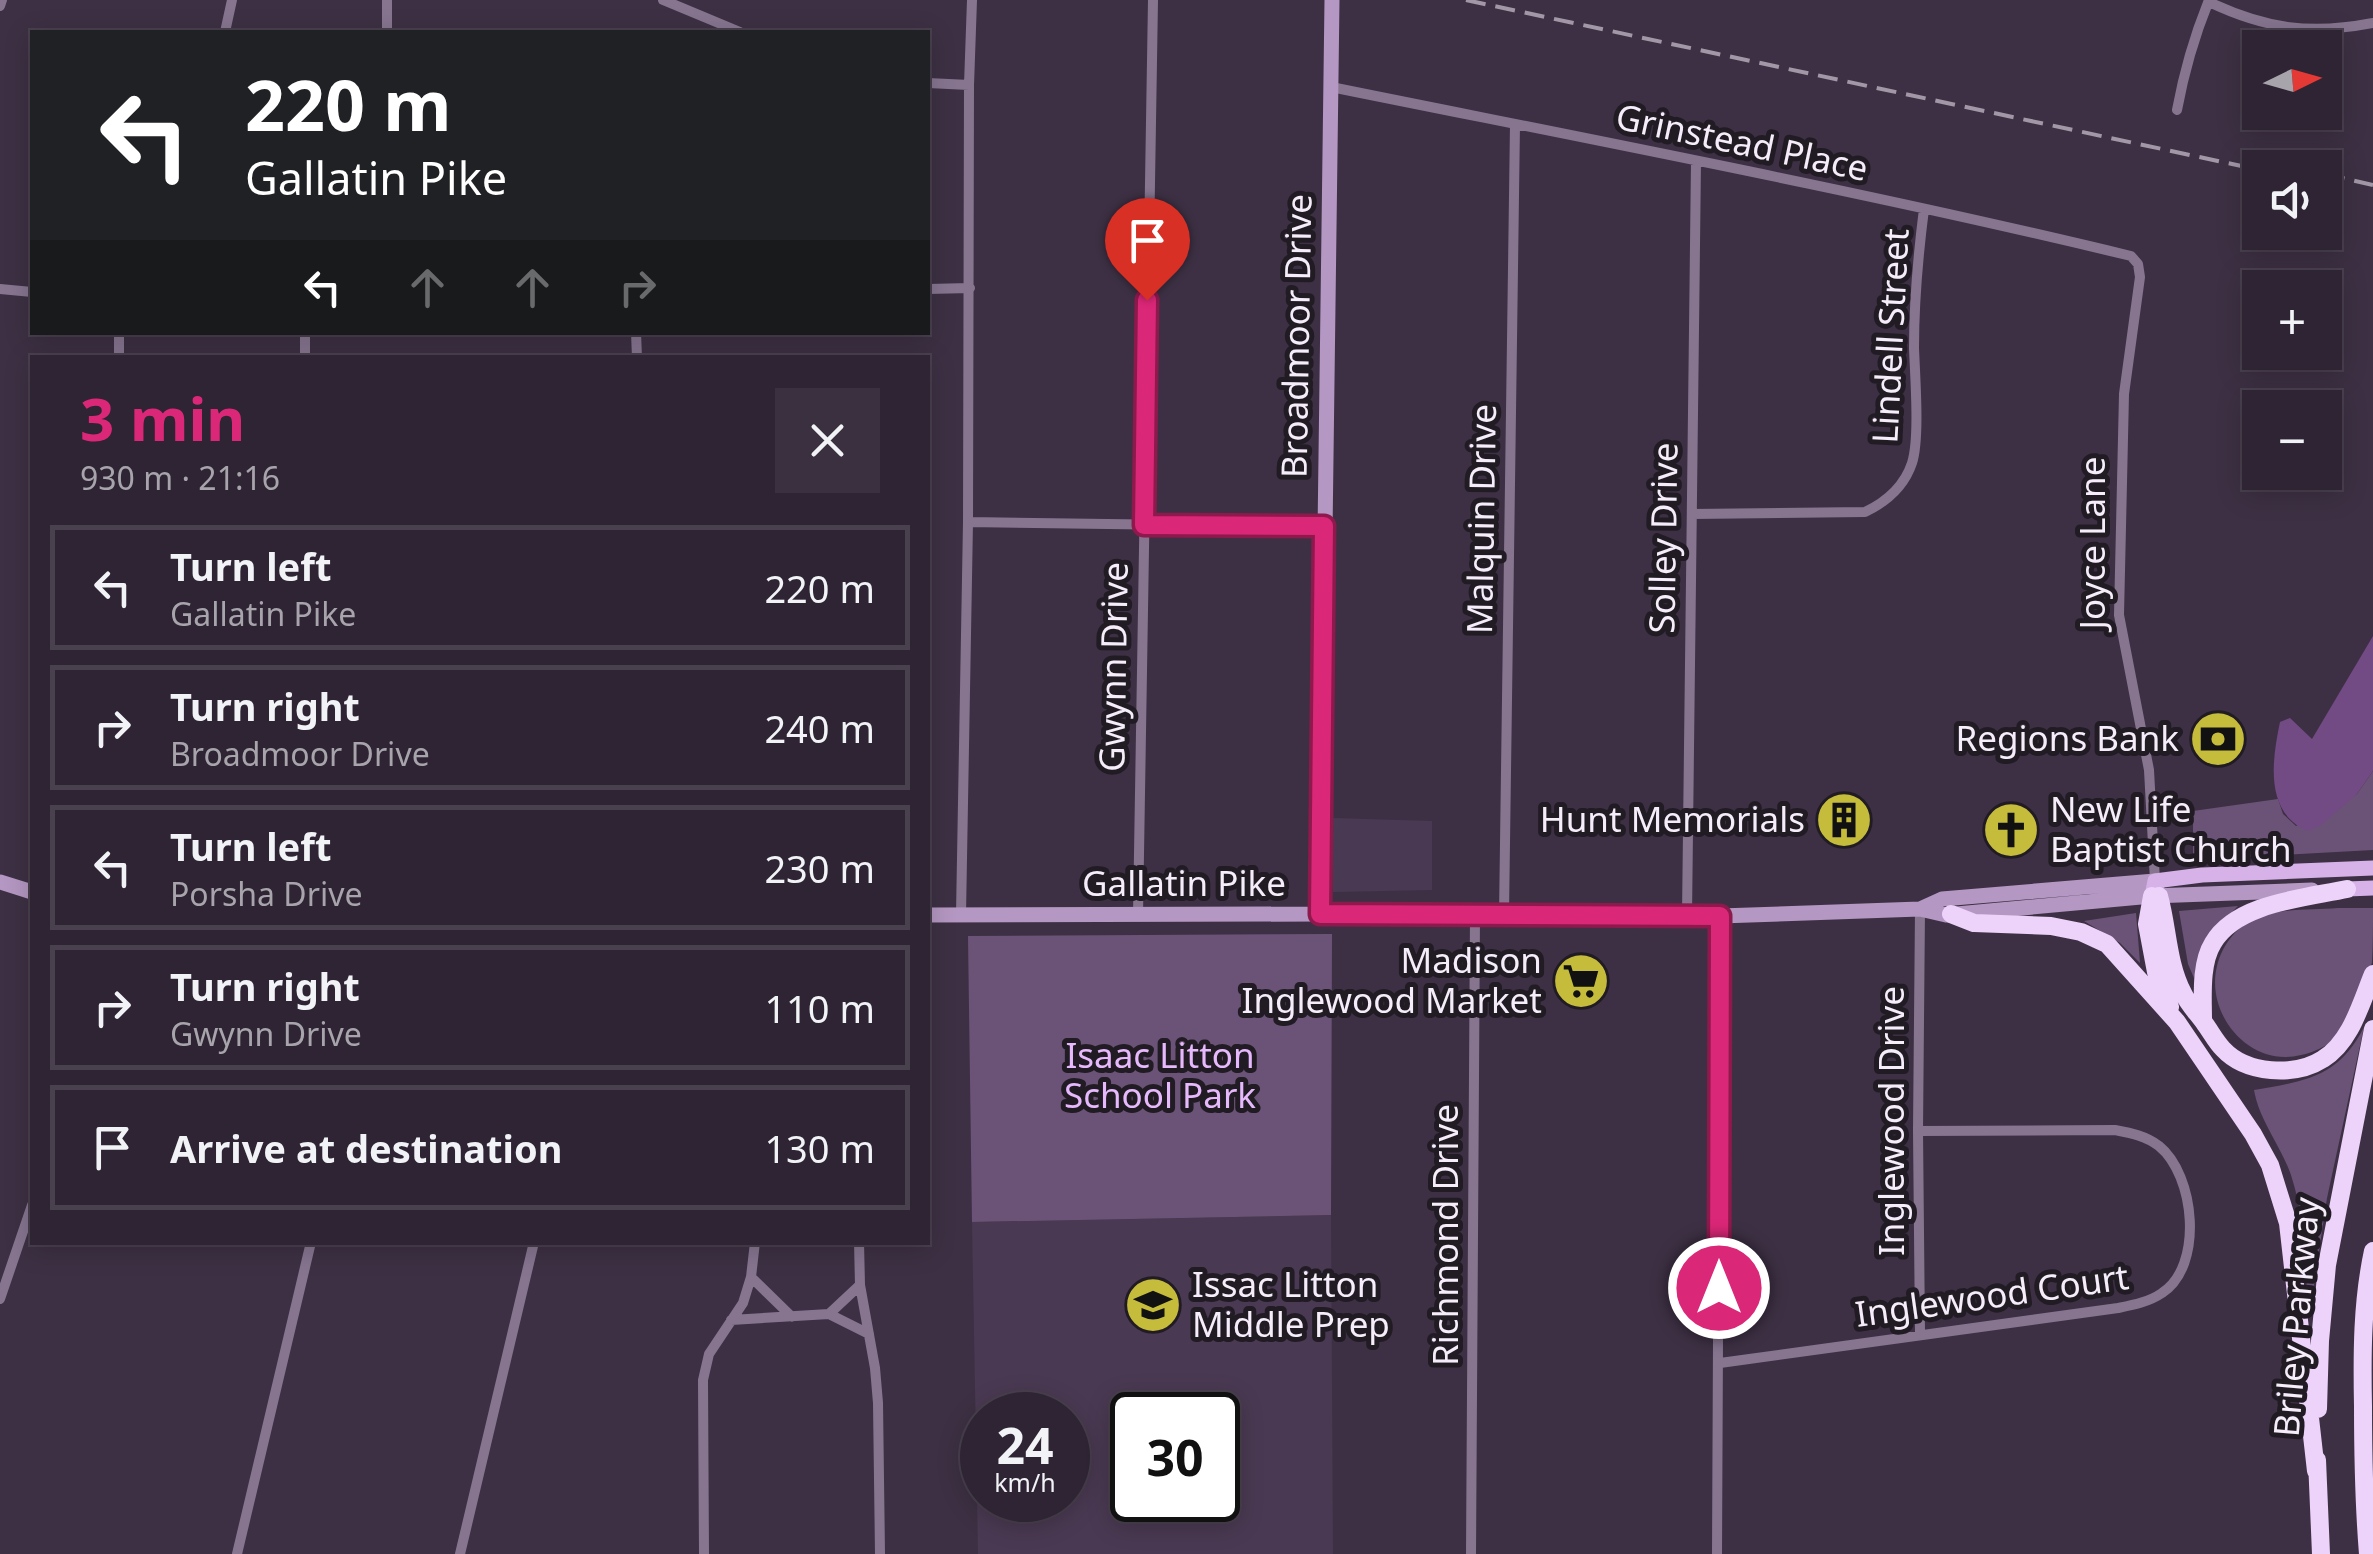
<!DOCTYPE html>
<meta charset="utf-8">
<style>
:root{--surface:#2e2433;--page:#3a303f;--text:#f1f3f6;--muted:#a7a4ac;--line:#49414e;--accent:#db2777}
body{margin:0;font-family:"Noto Sans",sans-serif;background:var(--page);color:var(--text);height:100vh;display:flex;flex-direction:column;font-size:38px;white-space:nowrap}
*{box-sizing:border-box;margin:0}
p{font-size:32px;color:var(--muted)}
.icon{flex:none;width:55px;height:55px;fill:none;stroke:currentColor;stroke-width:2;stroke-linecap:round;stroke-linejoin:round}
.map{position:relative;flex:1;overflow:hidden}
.details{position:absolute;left:30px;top:355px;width:900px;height:890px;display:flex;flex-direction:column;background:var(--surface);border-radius:0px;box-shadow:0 5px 25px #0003,0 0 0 2px var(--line)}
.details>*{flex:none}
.hud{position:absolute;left:30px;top:30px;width:900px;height:305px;border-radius:0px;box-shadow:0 5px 25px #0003,0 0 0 2px var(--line);background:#202124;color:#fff;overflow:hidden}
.needle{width:65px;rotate:85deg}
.buttons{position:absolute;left:2242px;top:30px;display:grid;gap:20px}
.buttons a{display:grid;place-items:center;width:100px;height:100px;border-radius:0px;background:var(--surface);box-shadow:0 5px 25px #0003,0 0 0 2px var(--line);font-size:50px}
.speed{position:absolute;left:960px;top:1392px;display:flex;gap:20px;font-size:50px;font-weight:700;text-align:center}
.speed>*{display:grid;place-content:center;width:130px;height:130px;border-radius:50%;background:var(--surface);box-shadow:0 5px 25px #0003,0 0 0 2px var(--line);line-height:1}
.speed small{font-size:25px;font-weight:400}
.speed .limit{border:5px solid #111;border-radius:15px;background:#fff;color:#111}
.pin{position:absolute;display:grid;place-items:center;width:85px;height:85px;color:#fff;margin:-102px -42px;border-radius:50% 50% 50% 0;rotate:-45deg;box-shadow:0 0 10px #0007}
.pin .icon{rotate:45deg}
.me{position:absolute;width:110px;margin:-55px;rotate:0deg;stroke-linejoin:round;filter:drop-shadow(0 0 8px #0008)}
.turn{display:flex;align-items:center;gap:35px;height:210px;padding:0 50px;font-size:45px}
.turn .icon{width:130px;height:130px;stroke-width:2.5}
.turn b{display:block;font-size:70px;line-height:85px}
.lanes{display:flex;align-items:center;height:95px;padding:0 50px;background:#0003;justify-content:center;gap:50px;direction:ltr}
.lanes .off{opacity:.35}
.round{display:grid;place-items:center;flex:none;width:105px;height:105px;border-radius:0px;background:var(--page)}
.head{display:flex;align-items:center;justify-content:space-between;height:170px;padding:0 50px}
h1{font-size:60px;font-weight:700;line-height:75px;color:var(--accent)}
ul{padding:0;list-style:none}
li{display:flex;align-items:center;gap:30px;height:125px;margin:0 20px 15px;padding:0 30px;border:5px solid var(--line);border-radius:0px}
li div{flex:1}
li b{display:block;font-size:38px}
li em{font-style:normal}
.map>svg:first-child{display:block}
</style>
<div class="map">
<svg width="2373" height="1554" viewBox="0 0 2373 1554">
<rect width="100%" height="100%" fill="#3d3044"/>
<!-- built -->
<path fill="#4a3952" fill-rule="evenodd" d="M1333 818 1432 821V890L1333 892Z
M1331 1215 1333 1554H978L972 1222ZM982 1415H1068V1500H982ZM1132 1415H1218V1500H1132Z"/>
<!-- green -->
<path fill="#6b5377" d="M2373 771V850L2193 860V811L2278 799 2283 814 2296 826 2357 794Z
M2238 906 2213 931 2194 978 2188 964 2179 911Z
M2338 908H2373C2373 925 2373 945 2372 962 2369 977 2361 991 2354 1004 2347 1018 2340 1033 2329 1043 2321 1049 2310 1053 2301 1055 2250 1068 2205 1015 2217 966 2222 946 2235 928 2254 919 2278 908 2312 910 2338 908Z
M2136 913 2140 963 2120 943 2084 921Z
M1332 934 1331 1215 972 1222 968 936Z
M2364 1027 2327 1198 2312 1298H2307C2306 1257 2304 1215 2291 1175 2281 1146 2259 1120 2254 1090 2306 1081 2339 1077 2364 1027Z"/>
<!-- forest -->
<path fill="#724a84" d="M2373 636V771L2357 794 2321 825 2308 831C2264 813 2272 760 2280 722L2290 718 2312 739Z"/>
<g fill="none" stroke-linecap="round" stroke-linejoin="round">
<!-- minor -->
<path stroke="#877590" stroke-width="10" d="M663 0 740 32
M2209 2C2266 29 2311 35 2373 23
M0 6 2 0
M225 32 232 0
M387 32V0
M928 83 969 85
M1331 87C1598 141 1866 192 2131 256L2138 264 2140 277 2124 394 2119 615 2149 770 2155 881
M2177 110C2184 72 2194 37 2209 0
M0 289 32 292
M928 289 970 288
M305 332V358
M636 332 637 358
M119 358V332
M1692 514 1865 512C1886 502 1904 487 1912 463 1920 438 1915 377 1914 348 1914 301 1918 256 1924 209
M968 522 1324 527
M961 915 968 522 969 85 972 0
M1138 915 1153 0
M1504 915 1515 124
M1687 916 1696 161
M859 1242 860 1285 875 1368 878 1403 880 1554
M751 1277 792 1317
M0 1299 32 1205
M829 1314 869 1334
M731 1320 829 1314 860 1285
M1920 1334 1918 1131 1920 909
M1720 1363 2118 1308C2133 1305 2149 1302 2162 1293 2204 1266 2195 1175 2159 1146 2146 1136 2131 1133 2115 1130L1918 1131
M237 1554 311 1242
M460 1554 534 1242
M704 1554 703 1380 709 1354 743 1303 751 1277 755 1242
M1471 1554 1475 916
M1717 1554 1720 916"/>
<!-- secondary -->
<path stroke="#b497c2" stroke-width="15" d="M0 882 32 892
M1920 909 1942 899 2155 881 2157 889
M1320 914 1332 0
M928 915 1320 914 1720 916 1920 909 1946 915 2152 896 2312 890"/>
<!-- primary -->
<path stroke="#d7b2e9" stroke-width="15" d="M2347 889 2373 888
M2152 896 2155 881 2202 875 2373 868"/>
<!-- motorway -->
<path stroke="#edd2fa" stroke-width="18" d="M2152 896 2147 924 2156 972 2170 1007
M2159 896C2168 928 2167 962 2183 993 2188 1004 2198 1014 2205 1024 2211 1032 2216 1042 2223 1049 2246 1074 2295 1077 2323 1059 2351 1042 2361 1003 2373 974
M1951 914 1974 923 2051 926 2081 932 2107 944 2177 1022 2253 1134 2270 1165 2288 1223 2316 1471
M2203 1020C2203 997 2200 964 2213 943 2236 903 2305 898 2347 889
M2318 1409 2320 1341 2327 1265 2373 1029
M2317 1460 2321 1554
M2368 1554C2364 1505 2363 1456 2363 1406 2362 1354 2362 1302 2373 1251"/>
<!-- rail -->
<path stroke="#a197a7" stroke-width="4" stroke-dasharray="20 10" stroke-linecap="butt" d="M1466 0 2260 170
M2244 157 2293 168
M2325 174 2373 185"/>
</g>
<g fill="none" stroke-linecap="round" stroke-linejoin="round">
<!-- route casing -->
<g stroke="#8e194d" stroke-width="25">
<path id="route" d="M1147 300 1144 525 1324 526 1320 914 1720 916 1719 1288"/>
</g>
<!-- route -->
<use href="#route" stroke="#db2777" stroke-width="18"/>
</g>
<!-- icons -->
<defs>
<g id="bank-disc" transform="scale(2.875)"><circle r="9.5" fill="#c6bc3c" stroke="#211b24"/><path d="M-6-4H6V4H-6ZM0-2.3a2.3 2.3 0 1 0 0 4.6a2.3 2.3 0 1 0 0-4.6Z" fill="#111"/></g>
<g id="building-disc" transform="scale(2.875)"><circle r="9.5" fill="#c6bc3c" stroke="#211b24"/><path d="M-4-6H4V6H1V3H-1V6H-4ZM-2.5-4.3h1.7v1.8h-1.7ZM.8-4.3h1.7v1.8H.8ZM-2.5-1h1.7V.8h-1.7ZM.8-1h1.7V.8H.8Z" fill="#111"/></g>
<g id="church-disc" transform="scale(2.875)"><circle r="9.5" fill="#c6bc3c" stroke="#211b24"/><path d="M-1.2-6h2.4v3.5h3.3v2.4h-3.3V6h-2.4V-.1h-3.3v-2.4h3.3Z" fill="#111"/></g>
<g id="supermarket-disc" transform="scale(2.875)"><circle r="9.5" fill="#c6bc3c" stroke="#211b24"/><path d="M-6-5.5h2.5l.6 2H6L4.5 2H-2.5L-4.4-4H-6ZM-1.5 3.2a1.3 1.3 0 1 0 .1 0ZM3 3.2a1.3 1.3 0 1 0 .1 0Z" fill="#111"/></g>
<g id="school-disc" transform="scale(2.875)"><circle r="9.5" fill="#c6bc3c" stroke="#211b24"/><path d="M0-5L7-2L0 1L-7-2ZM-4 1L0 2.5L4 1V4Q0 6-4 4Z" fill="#111"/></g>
</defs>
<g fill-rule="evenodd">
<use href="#bank-disc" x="2218" y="739"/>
<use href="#building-disc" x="1844" y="820"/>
<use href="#church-disc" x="2011" y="830"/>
<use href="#supermarket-disc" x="1581" y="981"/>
<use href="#school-disc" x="1153" y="1305"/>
</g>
<g text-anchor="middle" stroke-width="10" stroke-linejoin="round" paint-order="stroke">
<!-- street labels -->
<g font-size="35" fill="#f5edf9" stroke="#211b24">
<text transform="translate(1742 143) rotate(12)" y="12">Grinstead Place</text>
<text transform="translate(1297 336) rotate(-89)" y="12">Broadmoor Drive</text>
<text transform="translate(1891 336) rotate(-87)" y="12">Lindell Street</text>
<text transform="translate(1482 519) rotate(-89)" y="12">Malquin Drive</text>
<text transform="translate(1664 538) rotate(-89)" y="12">Solley Drive</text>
<text transform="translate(2093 543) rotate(-90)" y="12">Joyce Lane</text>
<text transform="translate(1114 667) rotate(-89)" y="12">Gwynn Drive</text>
<text x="1184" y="896">Gallatin Pike</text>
<text transform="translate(1892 1121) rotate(-90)" y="12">Inglewood Drive</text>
<text transform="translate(1446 1235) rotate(-90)" y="12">Richmond Drive</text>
<text transform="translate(1992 1296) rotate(-8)" y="12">Inglewood Court</text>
<text transform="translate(2297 1317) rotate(-85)" y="12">Briley Parkway</text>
</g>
<!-- poi labels -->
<g font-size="35" fill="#f5edf9" stroke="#211b24" text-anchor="end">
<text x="2179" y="751">Regions Bank</text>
<text x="2050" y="822" text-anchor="start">New Life<tspan x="2050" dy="40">Baptist Church</tspan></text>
<text x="1805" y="832">Hunt Memorials</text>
<text x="1542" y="973">Madison<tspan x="1542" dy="40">Inglewood Market</tspan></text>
<text x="1192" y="1297" text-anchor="start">Issac Litton<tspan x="1192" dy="40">Middle Prep</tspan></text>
</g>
<!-- park labels -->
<g font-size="35" fill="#e6b8fc" stroke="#211b24">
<text x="1160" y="1068">Isaac Litton<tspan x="1160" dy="40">School Park</tspan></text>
</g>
</g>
</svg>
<div class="buttons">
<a><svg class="needle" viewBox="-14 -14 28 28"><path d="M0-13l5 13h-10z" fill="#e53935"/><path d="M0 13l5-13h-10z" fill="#a7a4ac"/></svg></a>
<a><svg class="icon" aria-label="sound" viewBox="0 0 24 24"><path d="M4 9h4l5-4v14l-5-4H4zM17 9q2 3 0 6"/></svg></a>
<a>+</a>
<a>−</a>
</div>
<div class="speed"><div>24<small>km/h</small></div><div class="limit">30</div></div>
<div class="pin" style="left:1147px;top:300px;background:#d93025"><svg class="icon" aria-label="arrive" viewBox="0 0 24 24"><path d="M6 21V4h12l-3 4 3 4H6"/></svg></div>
<svg class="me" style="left:1719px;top:1288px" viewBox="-20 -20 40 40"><circle r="17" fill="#db2777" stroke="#fff" stroke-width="3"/><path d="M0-11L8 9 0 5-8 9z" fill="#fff"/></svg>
<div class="hud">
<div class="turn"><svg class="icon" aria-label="left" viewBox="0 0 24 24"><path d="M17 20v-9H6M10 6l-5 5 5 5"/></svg><div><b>220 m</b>Gallatin Pike</div></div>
<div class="lanes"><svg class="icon" aria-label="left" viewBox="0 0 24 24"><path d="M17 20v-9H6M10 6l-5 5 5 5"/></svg><svg class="icon off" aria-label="ahead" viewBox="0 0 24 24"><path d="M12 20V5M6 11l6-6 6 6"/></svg><svg class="icon off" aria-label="ahead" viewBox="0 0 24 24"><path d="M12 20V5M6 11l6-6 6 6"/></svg><svg class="icon off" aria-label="right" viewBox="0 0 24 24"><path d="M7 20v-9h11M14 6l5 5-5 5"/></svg></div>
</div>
<section class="details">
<div class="head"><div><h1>3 min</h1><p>930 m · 21:16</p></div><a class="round"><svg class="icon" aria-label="close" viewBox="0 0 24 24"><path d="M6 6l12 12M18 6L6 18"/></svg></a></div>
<ul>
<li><svg class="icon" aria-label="left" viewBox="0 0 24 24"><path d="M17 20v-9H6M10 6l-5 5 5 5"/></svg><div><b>Turn left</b><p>Gallatin Pike</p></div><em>220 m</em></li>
<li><svg class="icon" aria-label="right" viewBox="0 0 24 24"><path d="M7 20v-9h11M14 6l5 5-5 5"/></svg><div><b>Turn right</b><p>Broadmoor Drive</p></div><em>240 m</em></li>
<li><svg class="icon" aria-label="left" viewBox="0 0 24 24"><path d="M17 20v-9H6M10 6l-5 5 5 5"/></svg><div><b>Turn left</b><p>Porsha Drive</p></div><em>230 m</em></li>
<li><svg class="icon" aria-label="right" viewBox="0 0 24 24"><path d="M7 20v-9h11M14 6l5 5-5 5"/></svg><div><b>Turn right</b><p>Gwynn Drive</p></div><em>110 m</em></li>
<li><svg class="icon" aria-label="arrive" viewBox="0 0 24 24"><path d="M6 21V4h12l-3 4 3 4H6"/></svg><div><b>Arrive at destination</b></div><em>130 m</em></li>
</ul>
</section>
</div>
